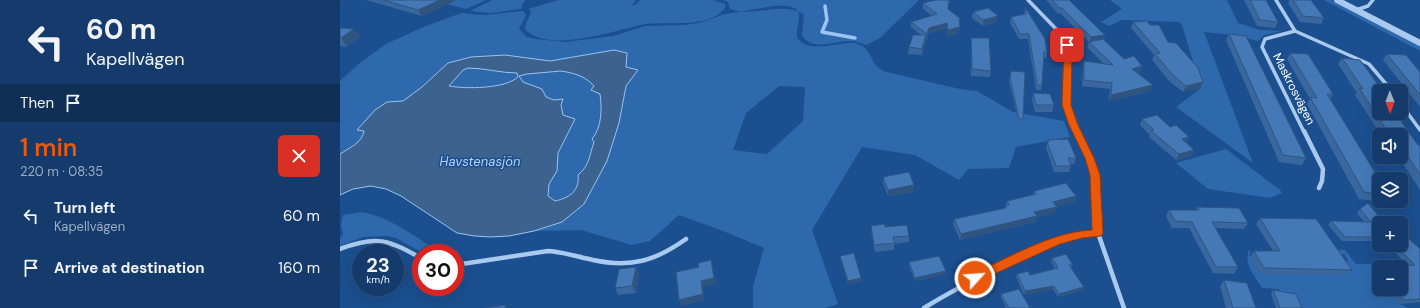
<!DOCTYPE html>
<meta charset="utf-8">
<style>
:root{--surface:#143b6b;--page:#1d4271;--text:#f1f3f6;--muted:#9dadc1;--line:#33557e;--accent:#ea580c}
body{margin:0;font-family:"DM Sans",sans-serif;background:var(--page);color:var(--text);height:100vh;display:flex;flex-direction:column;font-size:15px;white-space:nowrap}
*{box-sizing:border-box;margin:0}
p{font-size:13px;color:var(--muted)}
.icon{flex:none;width:22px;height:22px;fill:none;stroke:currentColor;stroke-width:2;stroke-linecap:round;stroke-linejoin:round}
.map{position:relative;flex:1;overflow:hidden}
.sheet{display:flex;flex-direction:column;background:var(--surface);width:340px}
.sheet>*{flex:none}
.banner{background:#143b6b;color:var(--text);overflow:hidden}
.needle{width:26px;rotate:179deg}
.buttons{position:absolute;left:1032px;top:84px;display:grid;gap:8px}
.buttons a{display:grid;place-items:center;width:36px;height:36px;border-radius:6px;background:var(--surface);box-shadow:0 4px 16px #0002,0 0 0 1px var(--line);font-size:20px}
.speed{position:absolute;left:12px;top:244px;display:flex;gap:8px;font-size:20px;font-weight:700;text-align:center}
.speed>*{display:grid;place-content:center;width:52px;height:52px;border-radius:50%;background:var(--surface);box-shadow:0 4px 16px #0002,0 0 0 1px var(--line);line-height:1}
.speed small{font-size:10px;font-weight:400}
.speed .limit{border:6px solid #d22;background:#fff;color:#111}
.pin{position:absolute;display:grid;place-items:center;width:34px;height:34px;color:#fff;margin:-17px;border-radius:8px;box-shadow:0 2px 6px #0006}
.me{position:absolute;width:44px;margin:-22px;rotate:64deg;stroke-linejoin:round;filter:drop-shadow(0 0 3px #0008)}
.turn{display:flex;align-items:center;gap:14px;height:84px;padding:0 20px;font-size:18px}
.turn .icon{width:52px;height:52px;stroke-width:2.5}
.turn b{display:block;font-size:28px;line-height:34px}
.then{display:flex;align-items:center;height:38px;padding:0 20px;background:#0003;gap:8px;font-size:15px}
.round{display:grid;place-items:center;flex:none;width:42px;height:42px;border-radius:6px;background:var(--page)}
.summary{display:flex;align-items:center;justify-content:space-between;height:68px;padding:0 20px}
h1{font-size:24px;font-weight:600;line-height:30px;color:var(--accent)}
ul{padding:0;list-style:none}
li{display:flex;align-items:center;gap:12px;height:52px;padding:0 20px}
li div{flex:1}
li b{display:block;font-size:15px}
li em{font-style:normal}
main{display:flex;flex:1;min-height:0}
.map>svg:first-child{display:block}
</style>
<main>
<section class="sheet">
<div class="banner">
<div class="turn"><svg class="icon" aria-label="left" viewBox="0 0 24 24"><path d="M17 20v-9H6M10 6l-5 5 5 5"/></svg><div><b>60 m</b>Kapellvägen</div></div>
<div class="then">Then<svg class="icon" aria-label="arrive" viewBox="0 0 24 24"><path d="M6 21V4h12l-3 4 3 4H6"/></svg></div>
</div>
<div class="summary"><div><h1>1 min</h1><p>220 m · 08:35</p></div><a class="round" style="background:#d93025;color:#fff"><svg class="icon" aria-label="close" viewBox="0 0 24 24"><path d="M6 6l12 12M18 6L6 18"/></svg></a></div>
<ul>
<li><svg class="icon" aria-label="left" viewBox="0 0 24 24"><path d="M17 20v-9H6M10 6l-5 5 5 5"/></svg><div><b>Turn left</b><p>Kapellvägen</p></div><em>60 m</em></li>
<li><svg class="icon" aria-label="arrive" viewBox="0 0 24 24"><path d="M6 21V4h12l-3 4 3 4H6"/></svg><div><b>Arrive at destination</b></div><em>160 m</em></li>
</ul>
</section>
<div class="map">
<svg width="1080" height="308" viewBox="0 0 1080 308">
<rect width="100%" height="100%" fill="#1b4f8f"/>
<!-- green -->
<path fill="#2e69ad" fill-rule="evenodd" d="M116 0H146L126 9 107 4Z
M152 0H186L183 3 181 9 151 13 130 11Z
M219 0H296L292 5H295L300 0H373L385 4V8C369 29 329 21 306 24 278 29 208 55 185 29 185 22 190 18 191 11L188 9Z
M383 0H579L540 38 526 45C521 43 516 41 510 41 495 41 471 52 462 35L464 15C445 0 413 18 390 9L388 2Z
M770 0H887L898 23 920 30 942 31 924 35 918 41 892 35 864 32 913 163 836 107 861 88 842 25 839 22 782 20 769 26 761 22 782 9Z
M984 0H991L1080 46V51Z
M434 6C478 3 449 29 459 40 471 53 499 42 513 43 526 44 529 53 534 63 537 68 542 70 546 72L620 89 637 91 673 112 724 121 730 137 676 147 669 168 628 169 619 180 575 155 522 147 472 230 498 304 485 308H413V286L424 248 383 231 339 215 310 241 292 245 241 230 194 231 222 222 244 204 267 161 279 123 286 86 298 70 286 67 287 53 274 50 210 61 165 55 131 57 108 63 82 87 63 101 47 102 17 130 24 131C22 143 10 148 0 154V81L21 62 46 44 81 28 121 13 144 15 183 11 186 15 179 29 187 37 196 39 225 42 273 36 305 26 344 25 359 23 385 14ZM439 86 465 87 463 121 427 154 393 150 406 113Z
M128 68C145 68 160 73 177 73L178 77C165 89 126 89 109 86L123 70Z
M221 71C234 73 245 76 254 86L251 90 260 94C262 109 262 127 253 139L254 142C249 156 250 165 238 175 240 191 229 198 215 201L208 196 209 184 217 171 218 153 235 119 223 115 221 105 223 99 214 100 206 97 202 89 183 82 179 76 187 74Z
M886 149 940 190 942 193 930 198 868 189 836 163Z
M22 212C52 218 75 236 100 253H83L56 238 47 236 23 237 0 246V238L3 235 1 225 3 215Z
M909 250 911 253 909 255 920 274 1008 261 1005 255 1001 254 998 250H1005L1016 264H1056L1058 267 1037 268 1038 270 1039 289H1046L1060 304 1068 308H958L941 295 939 289 922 288C915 276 903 264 909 250Z"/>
<!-- water -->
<path fill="#3c6290" stroke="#9cc4f0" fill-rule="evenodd" d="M274 50 287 53 286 67 298 70 286 86 279 123 267 161 244 204 222 222 194 231 169 236 150 237 135 236 117 233 61 196 46 189 31 186 13 189 0 195V154C9 148 22 143 24 131L17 130 35 110 47 102 63 101 82 87 108 63 131 57 165 55 210 61ZM128 68C145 68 160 73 177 73L178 77C165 89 125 89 109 86L123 70ZM221 71C234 73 245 76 254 86L251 90 260 94C262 109 262 127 252 139L254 142C249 156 250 165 238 175 240 191 229 198 215 201L208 196 209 184 217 171 218 153 235 119 223 115 221 105 223 99 214 100 206 97 202 89 183 82 179 76 187 74Z"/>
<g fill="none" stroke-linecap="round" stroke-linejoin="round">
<!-- stream -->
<path stroke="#9cc4f0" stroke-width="3.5" d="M485 6 487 20 482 32 515 38"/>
<!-- minor-far1 -->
<path stroke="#a9c9ee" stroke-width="3.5" d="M688 0 719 32 727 45V105L736 132
M936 0 955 31 925 39 922 47 964 132
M1016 10 1028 6 1033 0
M955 31 1029 64 1052 91
M1061 104 1080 130"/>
<!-- minor -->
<path stroke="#a9c9ee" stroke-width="4.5" d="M736 131 750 159 755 175 758 233 784 308
M964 131 983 169 982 181 979 188
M0 249C37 235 48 240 81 258
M115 265 208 251C224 252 238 257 253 260 291 268 315 261 346 239
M584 308C613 290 643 275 674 260 703 247 726 235 758 233"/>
<!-- tertiary -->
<path stroke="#a9c9ee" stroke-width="6" d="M997 0 1080 43"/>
</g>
<!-- wall -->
<path fill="#3a679d" d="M26 0H116L82 16Z
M610 0 608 9 620 24 619 33 608 36 607 28 588 34 582 55 568 54 569 47 581 35 571 27V22L592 16 583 9V3Z
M706 0H729L765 35 764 40 784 59 802 66 800 72 798 73 811 91 769 101 770 89 742 86 743 67 744 61 764 64 747 47 749 42 720 13 718 14Z
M904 0H926L938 22 935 28 917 26Z
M950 0H971L984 18 981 24 960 22 948 3Z
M685 7 707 52 706 58H704L702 85 701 90H696L688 39H679L670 23 671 17 684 14Z
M633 12 657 22 643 26 632 18Z
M793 22 810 25 828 42 863 82 860 88 843 92 829 81 812 60 814 55 791 28Z
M0 28 14 29 20 37 7 47 0 46Z
M889 34 966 158 962 165 939 162 886 40Z
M631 38 651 71 650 77 631 76Z
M950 53 993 94 990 99 1039 179V201H1044L1043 202 1019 199 967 104 970 99 947 59Z
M1047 54 1080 72V107L1043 60Z
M1002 58 1039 86 1037 88 1039 91 1078 145H1080V190L1059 157H1061V135H1041L1015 95 1017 93 998 64Z
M671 71 683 119 682 122 679 123 669 82Z
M693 93 714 105 712 112H695L692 100Z
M802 119 830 127 849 137 847 143 854 150 851 156 836 160 809 137 810 135 800 125Z
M708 140 736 158 734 164H730L731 166 729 172H714L706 148Z
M543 177 573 192 548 196 543 183Z
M694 191 736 196 735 202 716 206 715 212 697 217 695 222 620 240 613 224 614 219 665 208 667 201 693 195Z
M857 207 908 223 904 229 875 228 898 267 894 274 873 273 849 228H832L826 216 829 210H856Z
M1020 209 1039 223V241H1002L988 225 991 221 1024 222 1017 213Z
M920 218 1012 270 1006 275 920 274 910 257 914 251H933L916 224Z
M531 226 545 227 569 236V242L554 244V250L535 252 531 232Z
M1048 245H1061L1080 249V302L1060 304 1046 289H1061L1068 266Z
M500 256 521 278 522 281 508 284 501 260Z
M712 258 733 265 731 268 742 290 718 297 713 289 684 295 676 277 677 274 690 275 715 269 711 261Z
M569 262 606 274 575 281 569 266Z
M296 267 299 274 296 293 278 295 275 288Z
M1035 269H1039V281L1032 273Z
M884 280 916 308H886L880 286Z
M933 290 962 308H936L931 294Z
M661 294 690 308H666L661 297Z"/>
<!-- shaded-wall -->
<path fill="#305480" d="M1 0H6L2 2Z
M100 0H116L82 16 78 10Z
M658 16 657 22 643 26V20Z
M619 19H621L620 24 618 25Z
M607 23V28L588 34 586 40 587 34 589 28Z
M620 27 619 33 608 36V30Z
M14 29 20 37 7 47 1 38Z
M586 35V41L582 55V49Z
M765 35 764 40 749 43 751 37Z
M802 66 800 72 790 75 792 69Z
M863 82 860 88 843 92 846 86Z
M813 85 811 91 769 101 771 95Z
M849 137 847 143 842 139Z
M854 150 851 156 836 160 839 154Z
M574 185 573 192 548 196V190Z
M736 196 735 202 712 208 713 202Z
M717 207 715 212 697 217 695 222 620 240 621 234 694 212Z
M371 260 373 266 376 284 363 287 365 300 342 306 339 300Z
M296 267 299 274 296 293 292 286Z
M606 271V274L575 281V278Z
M521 278 522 281 508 284V281Z
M714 286 713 289 684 295 685 291Z
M744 287 742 290 718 297 719 294Z"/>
<!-- building -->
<path fill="#4478b7" stroke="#305480" d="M43 0H100L78 10Z
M596 0H609L608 9 621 19H619L620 27 608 30 607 23 589 28 587 34 571 22 597 14 583 3Z
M712 0H729L765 35 751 37 722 8H719Z
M910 0H926L938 22 920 20Z
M953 0H971L984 18 963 16Z
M685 7 705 39 707 52H704L702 85H697L689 34H680L671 17 686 14Z
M648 8 658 16 643 20 633 12Z
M807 21 810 25H819L828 42 836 43 858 68 863 82 846 86 832 74 815 54 820 53 793 22Z
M0 28 14 29 1 38H0Z
M889 34 906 36 966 158 943 155Z
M573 35H586L582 49 569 47Z
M631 38H649L651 71 632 69Z
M763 39 784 59 794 56 802 66 792 69 813 85 771 95 772 83 744 80V61L773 65 749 42Z
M950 53 968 54 993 94H987L1039 179V194L1024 192 970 97 977 98Z
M1047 54 1066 55 1080 72V95Z
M1002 58 1020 60 1039 86 1036 85 1040 91H1039V113H1055L1078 145H1080V174L1061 146V135H1050L1019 88 1023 89Z
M671 71 685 72 683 119H679L670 78Z
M693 93 710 94 714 105H696Z
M817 115 830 127 836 125 849 137 842 139 854 150 839 154 811 131 814 130 802 119Z
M728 139 736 158H728L731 166H716L707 142H709L708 140Z
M569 172 574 185 548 190 543 177Z
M726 183 736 196 713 202 717 207 694 212 697 216 621 234 614 219 666 208 665 206 669 205 667 201 696 194 694 191Z
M1028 203 1044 223H1039V237H1005L991 221 1031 222 1020 209Z
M857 207 899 208 908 223 872 222 898 267H876L852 222 835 221 829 210H859Z
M920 218 976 219 1012 270 924 268 914 251H940Z
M545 224V227L567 225 569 236 553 237 555 243 534 245 531 226Z
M1061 234H1064L1080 249V299L1064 300 1054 289H1061V267H1056L1075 265 1055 245H1061Z
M514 253 521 278 508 281 500 256Z
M726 254 733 265H729L744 287 719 294 714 286 685 291 677 274 688 271 690 275 718 268 712 258Z
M599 256 606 271 575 278 569 262Z
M371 260 374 278 361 281 363 294 339 300 336 272 359 267 358 263Z
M296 267 292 286 275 288 279 269Z
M1035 269H1039V273Z
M884 280 907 283 916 308H893Z
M679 289 690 308H669L661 294Z
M933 290 956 294 962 308H940Z
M166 305 165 308H145Z"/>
<!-- route -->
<path fill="#ea580c" stroke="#983908" d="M724 43H729L730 45 732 57 731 105 738 125 754 158 760 175 763 233 761 236 742 238 720 244 639 281 635 283 631 281 629 278 631 275C668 258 711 232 752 230L750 175 745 158 729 125 722 105Z"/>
<g text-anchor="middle" stroke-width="3" stroke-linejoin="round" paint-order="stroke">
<!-- street labels -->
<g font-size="12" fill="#fff" stroke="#1b4f8f">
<text transform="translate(954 89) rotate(63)" y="4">Maskrosvägen</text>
</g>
<!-- water labels -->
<g font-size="13" font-style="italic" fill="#b5d3f5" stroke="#1b4f8f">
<text x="140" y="166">Havstenasjön</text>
</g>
</g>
</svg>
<div class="buttons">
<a><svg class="needle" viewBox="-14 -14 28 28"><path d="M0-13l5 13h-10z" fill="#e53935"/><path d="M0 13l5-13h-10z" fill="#9dadc1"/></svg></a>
<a><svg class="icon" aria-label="sound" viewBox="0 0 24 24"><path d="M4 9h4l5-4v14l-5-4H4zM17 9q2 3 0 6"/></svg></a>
<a><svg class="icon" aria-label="layers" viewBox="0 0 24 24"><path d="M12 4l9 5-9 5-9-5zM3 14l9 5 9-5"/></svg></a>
<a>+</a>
<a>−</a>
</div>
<div class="speed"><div>23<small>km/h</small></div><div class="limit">30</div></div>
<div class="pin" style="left:727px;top:45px;background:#d93025"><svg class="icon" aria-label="arrive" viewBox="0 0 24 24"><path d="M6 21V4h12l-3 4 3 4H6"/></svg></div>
<svg class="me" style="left:635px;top:278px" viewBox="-20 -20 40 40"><circle r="17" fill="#ea580c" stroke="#fff" stroke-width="3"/><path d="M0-11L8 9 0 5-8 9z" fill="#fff"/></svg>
</div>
</main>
